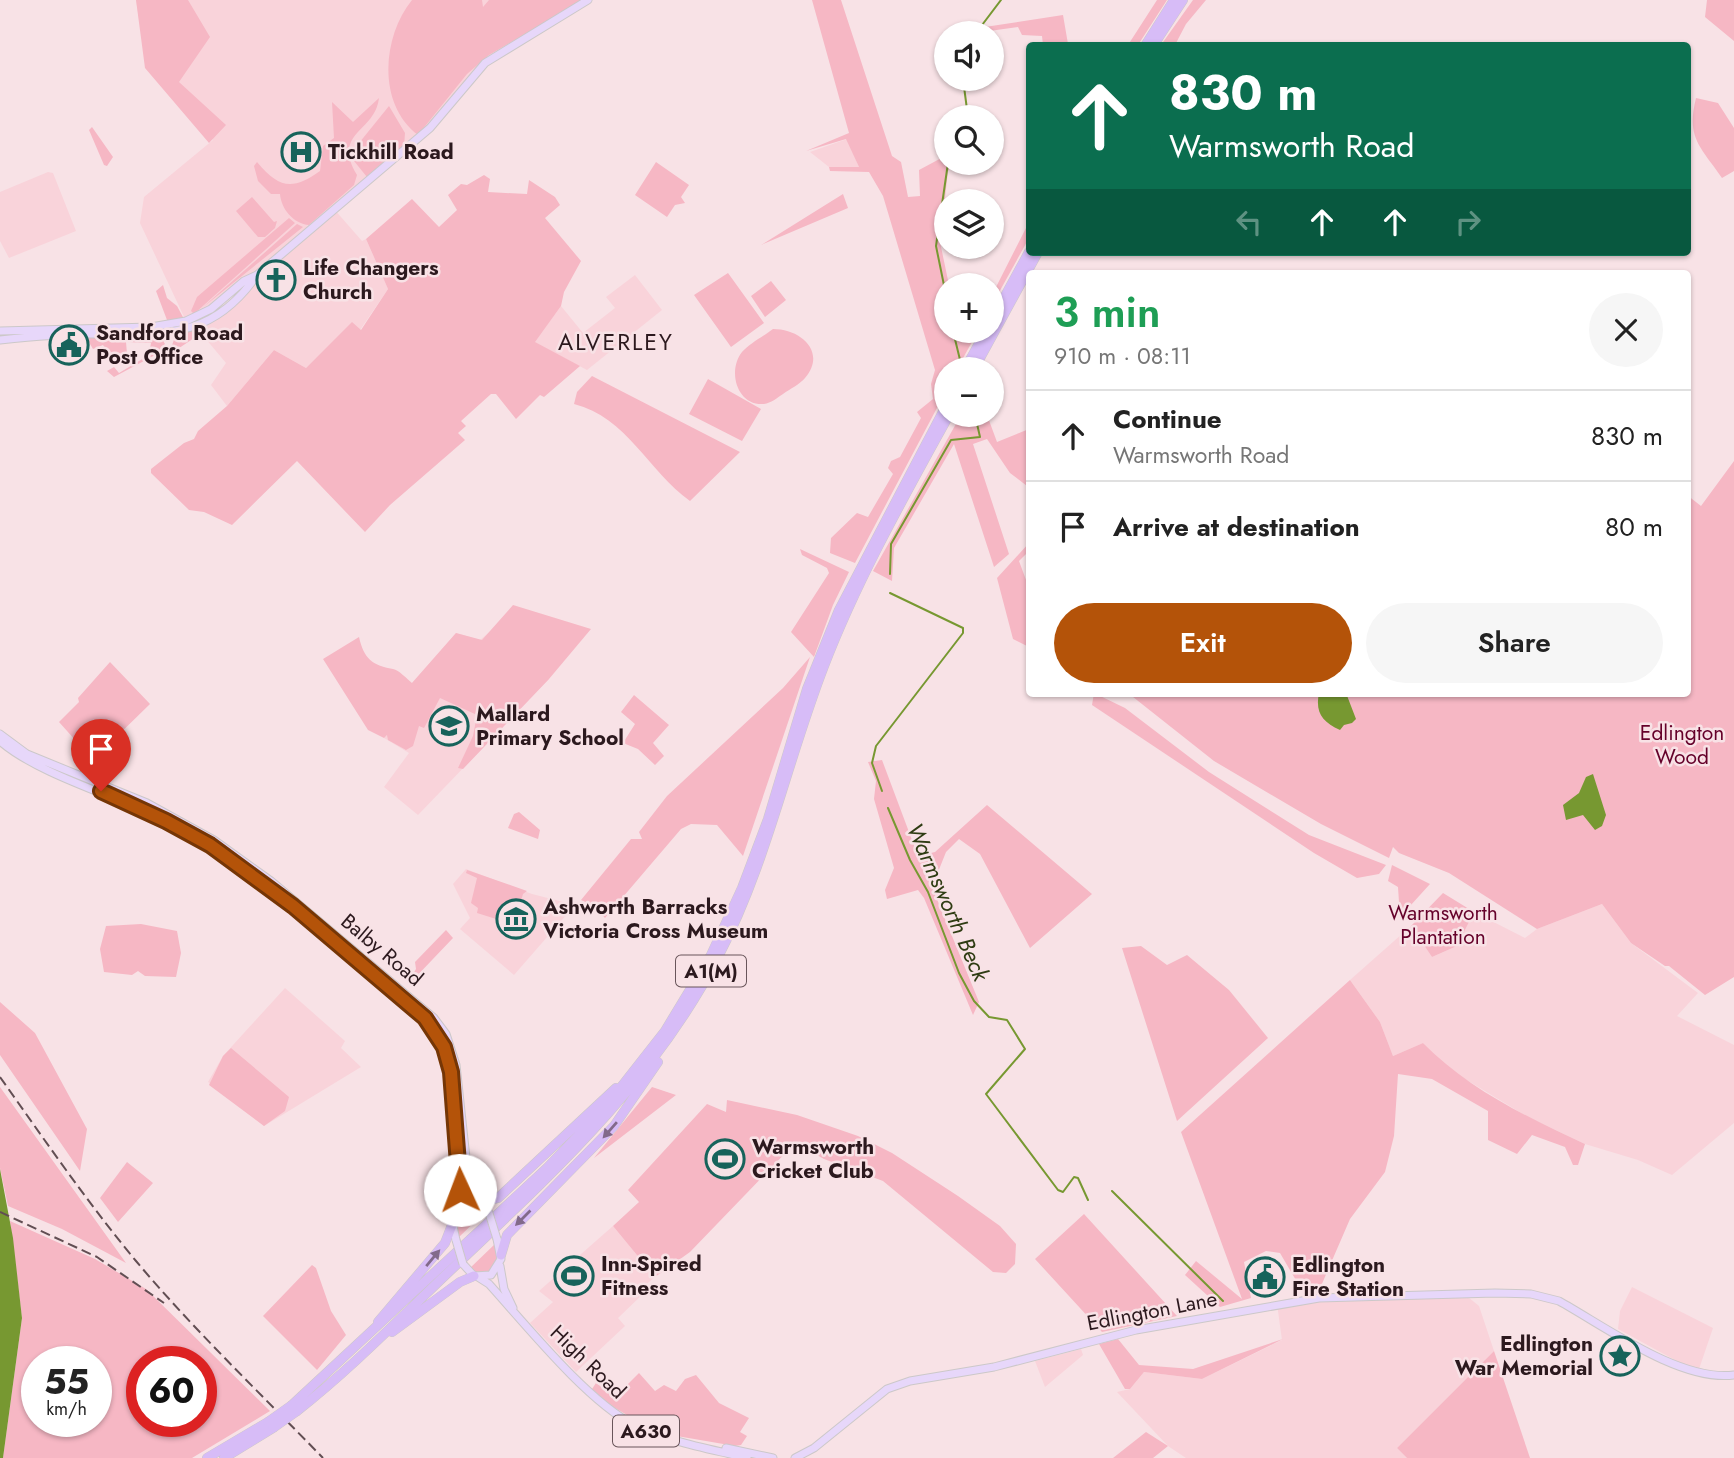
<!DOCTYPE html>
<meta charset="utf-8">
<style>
:root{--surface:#fff;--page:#f6f6f6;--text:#222;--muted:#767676;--line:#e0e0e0;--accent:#b45309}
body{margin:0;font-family:Jost,sans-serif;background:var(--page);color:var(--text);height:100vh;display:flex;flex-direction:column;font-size:26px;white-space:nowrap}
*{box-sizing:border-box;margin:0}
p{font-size:23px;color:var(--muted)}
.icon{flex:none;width:38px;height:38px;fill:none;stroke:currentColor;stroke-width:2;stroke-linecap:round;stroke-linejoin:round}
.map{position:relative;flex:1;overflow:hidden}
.details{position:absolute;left:1026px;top:270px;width:665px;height:427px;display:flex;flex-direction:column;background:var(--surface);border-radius:7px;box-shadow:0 2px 5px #0004}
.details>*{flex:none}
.hud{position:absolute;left:1026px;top:42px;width:665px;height:214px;border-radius:7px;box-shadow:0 2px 5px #0004;background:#0b6e4f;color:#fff;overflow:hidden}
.buttons{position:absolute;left:934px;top:21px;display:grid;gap:14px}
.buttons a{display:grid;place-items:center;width:70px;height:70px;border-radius:50%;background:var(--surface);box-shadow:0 2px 5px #0004;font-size:35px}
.speed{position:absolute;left:21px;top:1346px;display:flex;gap:14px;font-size:35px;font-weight:700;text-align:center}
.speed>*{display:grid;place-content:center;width:91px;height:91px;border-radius:50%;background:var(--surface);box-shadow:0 2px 5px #0004;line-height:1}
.speed small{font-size:18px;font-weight:400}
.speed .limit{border:10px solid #d22;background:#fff;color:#111}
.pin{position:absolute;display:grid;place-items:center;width:60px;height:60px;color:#fff;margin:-72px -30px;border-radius:50% 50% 50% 0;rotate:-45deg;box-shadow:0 0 7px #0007}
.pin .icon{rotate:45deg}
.me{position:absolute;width:77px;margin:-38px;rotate:358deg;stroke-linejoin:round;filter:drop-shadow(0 0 5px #0008)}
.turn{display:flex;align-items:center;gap:24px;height:147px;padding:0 28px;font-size:32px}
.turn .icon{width:91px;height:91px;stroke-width:2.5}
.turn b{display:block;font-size:49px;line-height:60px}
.lanes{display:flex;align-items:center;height:66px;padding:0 28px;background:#0003;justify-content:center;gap:35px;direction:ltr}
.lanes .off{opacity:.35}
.round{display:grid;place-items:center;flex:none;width:74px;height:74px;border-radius:37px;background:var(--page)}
.overview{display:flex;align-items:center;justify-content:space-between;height:119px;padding:0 28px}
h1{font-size:42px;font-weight:600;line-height:52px;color:#1e9e55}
.cta{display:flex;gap:14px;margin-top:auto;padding:14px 28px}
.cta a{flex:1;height:80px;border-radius:42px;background:var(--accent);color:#fff;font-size:28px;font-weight:600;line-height:80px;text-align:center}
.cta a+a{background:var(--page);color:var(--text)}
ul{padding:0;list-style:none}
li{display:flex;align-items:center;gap:21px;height:91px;padding:0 28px;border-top:2px solid var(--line)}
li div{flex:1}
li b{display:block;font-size:26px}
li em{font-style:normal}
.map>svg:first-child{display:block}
</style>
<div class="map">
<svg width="1734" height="1458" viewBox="0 0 1734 1458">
<rect width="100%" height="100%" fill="#f8e2e6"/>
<!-- built -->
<path fill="#f9d3da" d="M136 0H588L497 53 430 128 334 209 362 241 366 239 388 289 360 330 352 323 306 368 274 350 227 406 211 385 226 363 200 332 306 234 211 309 186 321 140 223 144 197 213 140 146 62Z
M847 139 859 167H829L810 152Z
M48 172 53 173 76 231 9 258 0 241V192Z
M635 275 662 310 587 370 534 342 561 306 583 333 615 308 606 297Z
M493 629 549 679 418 815 384 787 409 753 384 738 419 702 412 683 456 633 480 640Z
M466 869 532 894 575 905 514 975 460 929 470 918 453 884Z
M1602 904 1631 943 1698 993 1677 1016 1734 1045V1123L1672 1175 1638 1160 1585 1144 1526 1116 1447 1068 1423 1043 1393 1056 1380 1022 1350 980 1411 926 1432 957 1457 946 1474 912 1525 938 1537 929Z
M285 988 345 1041 341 1048 361 1067 264 1126 208 1082 223 1056Z
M613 1226 655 1277 642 1288 645 1292 618 1318 625 1326 576 1372 530 1323 553 1302 539 1291Z
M1632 1287 1713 1328 1699 1369 1686 1366 1618 1329 1620 1311Z
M1463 1293 1479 1306 1494 1351 1397 1448 1407 1458H1186L1168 1446 1117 1392 1130 1389 1144 1372 1202 1379 1282 1340 1277 1304Z
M1081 1349 1083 1355 1045 1387 1035 1361Z"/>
<!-- green -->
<path fill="#f6b7c4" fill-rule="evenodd" d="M136 0H188L210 37 179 82 226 125 209 143 145 68Z
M412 0H482L483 7 489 0H583L489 55 467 74 418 135C377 104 382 37 412 0Z
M812 0H841L892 156 901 162 908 197 920 196 919 170 947 155V163H953L948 171 940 242 949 285 947 331H963L967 343 974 331H978L957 369H947V389L855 563 830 553 831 538 857 513 868 517 893 474 888 468 891 461 900 457 921 418 917 412 933 399 931 384 935 370 883 196 869 172 830 171 829 167H859L846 139 806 151 849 133Z
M1157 0H1167L1138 45H1128Z
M1193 0H1206L1186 24 1175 45H1161Z
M1707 0H1734V41L1705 17Z
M1063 15 1068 44 1043 45 1042 36 1022 35 1018 27 975 33 978 28Z
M379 98C375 133 331 132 357 175L354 185 309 225C294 224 281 209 280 194H271L258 181 254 166 257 162C279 188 292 191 320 171L323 146 334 138 332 102 353 122Z
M1696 98 1718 103 1734 128V171L1722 178C1700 146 1686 138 1696 98Z
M389 106 405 133 404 147 367 177 354 161 355 148Z
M92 127 113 157 107 166 104 165 89 130Z
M656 162 689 185 681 197 685 203 675 205 667 217 635 195Z
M484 175 490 179 488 192 527 194 529 180 555 197 560 205 545 218 581 261 564 292 561 306 535 342 580 366 544 397 540 395 516 419 496 394H491L461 421 466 426 458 433 465 440 390 505 365 532 297 461 232 525 204 512 189 510 151 473V469L184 443 194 439 198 431 227 406 274 350 306 368 352 322 361 330 388 289 366 239 412 199 439 227 457 210 448 195 461 184 467 185Z
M843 194 848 208 761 245Z
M252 197 274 222 277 221 275 228 265 237H258L236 211Z
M289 218 295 223 194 314 191 311 197 297Z
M1029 222V238L992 305V295Z
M297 224 303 227 202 308Z
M728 273 764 323 731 347 694 295Z
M771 281 786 300 765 317 751 296Z
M163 285 167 298 177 306 184 319 167 320 156 291Z
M204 326 198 332 200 334 151 367 168 356 175 337Z
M773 329C801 329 827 352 805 378 800 384 790 389 783 394 777 398 771 403 764 404 737 406 727 371 742 352 750 343 764 336 773 329Z
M91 336 161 337 165 344 157 354 114 377 107 371 114 367 119 373 149 355 151 343 126 342 127 354 114 361 103 345 93 349 87 339Z
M592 376 740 452 690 501C648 471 627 417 574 404L577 392Z
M708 379 761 409 742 441 689 414Z
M961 415H987L997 442 1029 429 1027 486 1010 473 987 439 973 444 1009 554 994 567 954 444 894 548 892 581 873 571Z
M1734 461V977L1705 995 1669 966H1665L1631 943 1602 904 1537 929 1449 873 1399 853 1393 847 1389 858 1321 824 1214 761 1128 693H1687V495L1701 506Z
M1029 543V551L1019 561 1029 588V647L1013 639 997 578Z
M800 549 849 572 833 605 814 657 791 632 829 573 827 568 802 555Z
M513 605 591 629 549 679 463 769 458 768 473 736 477 715 440 698 424 728 419 726 413 746 406 750 388 740 387 735 384 738 368 730 323 659 359 637C364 659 372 665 393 669 399 670 407 679 412 683L456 633 482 640Z
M810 657 743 856 717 825 691 824 681 829 605 918 594 906 581 900 631 839H642L639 832 667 796 783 688Z
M110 662 150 704 106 747 85 732 76 741 59 722 79 702 78 698Z
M1094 693 1125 708 1209 772 1309 835 1386 865 1379 874 1357 878 1314 853 1092 705Z
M634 695 669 725 653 743 664 756 655 765 638 749 623 743 635 724 621 712Z
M882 760 918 856 935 852 987 805 1092 894 1030 948 980 854 959 839 946 852 932 887 979 1002 973 1015 924 898 918 890 887 899 885 890 894 868 874 799 876 781 868 762Z
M519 812 540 830 538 839 508 828 514 814Z
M1392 865 1430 884 1400 917 1398 887 1388 881Z
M467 870 527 891 523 894 515 921 510 920 509 923 477 913 478 908 471 903 477 878 466 873Z
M1443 893 1474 912 1457 946 1432 957 1411 926Z
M141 924 177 931 181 953 176 977 145 976 138 971 132 975 104 972 100 949 106 926Z
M446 930 453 938 412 981 410 979 416 969 415 962Z
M1141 946 1167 965 1187 955 1229 990 1268 1038 1177 1121 1122 948Z
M1350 980 1380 1022 1393 1056 1423 1043C1468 1089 1527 1117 1585 1144L1578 1165H1573L1565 1147 1532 1135 1517 1154 1488 1140V1111L1432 1079 1398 1074 1394 1136 1385 1172 1350 1219 1318 1293 1304 1294 1280 1253 1266 1251 1244 1262 1251 1298 1220 1307 1185 1275 1196 1261 1242 1299 1181 1132Z
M0 1002 35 1033 87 1129 80 1171 0 1055Z
M231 1048 289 1097 285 1111 264 1126 209 1085 223 1056Z
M0 1087 126 1263 62 1229 8 1206 0 1168Z
M652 1087 676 1095 594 1158Z
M727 1100 797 1115 858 1136 892 1153 958 1196 1000 1226 1016 1244 1015 1264 1006 1273 993 1272 883 1181 824 1159 795 1143 690 1252 655 1277 613 1226 639 1202 628 1190 707 1104 726 1112Z
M127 1162 153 1183 118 1222 100 1198Z
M472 1204 485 1212 458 1238 455 1216 461 1208Z
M1084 1214 1177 1316 1102 1332 1035 1259Z
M10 1221 95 1259 146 1289 270 1411 192 1458H3L22 1318ZM37 1362H96V1421H37ZM142 1362H201V1421H142Z
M495 1244 497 1264 489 1273 478 1274 469 1269Z
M312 1265 316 1268 331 1311 346 1335 317 1370 263 1316Z
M1118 1339 1139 1365 1193 1369 1283 1339 1202 1379 1144 1372 1130 1389H1125L1099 1344Z
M1494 1351 1530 1458H1407L1397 1448Z
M639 1373 655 1391 664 1385 676 1391 685 1379 696 1375 719 1403 749 1418 740 1432 747 1436 741 1445 735 1446 671 1435 639 1422 642 1415 637 1421 610 1405 592 1389 596 1383 615 1397Z
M1146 1432 1168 1446 1153 1458H1113Z"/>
<!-- water -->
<path fill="#779831" d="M1319 693H1346L1356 719 1352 723 1344 725 1340 730C1322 722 1315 712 1319 693Z
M1593 774 1606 815 1602 826 1595 830 1583 815 1566 820 1563 805 1579 793 1586 777Z
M0 1169 13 1238 22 1318 3 1458H0Z"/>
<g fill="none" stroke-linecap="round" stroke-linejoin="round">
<!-- stream -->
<path stroke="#779831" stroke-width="2" d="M976 33 1001 0
M963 79 968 117
M947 300 936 246 948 163
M953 331 962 368
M890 574 891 544 951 440 980 437 975 415
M882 791 872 763 876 746 963 633V628L890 593
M888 808 910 860 928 892 959 973 974 1001 989 1017 1007 1020 1025 1049 986 1094 1058 1190 1063 1192 1074 1177 1078 1178 1088 1200
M1112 1191 1223 1301"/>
<!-- major casing -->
<g stroke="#ccc8c9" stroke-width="9">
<path id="major" d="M0 331 151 327 186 321 211 309 244 281 257 275
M0 340C29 337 58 334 87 334 159 333 210 343 257 275L430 128 485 63 588 0
M0 734 27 754 147 803 214 840 271 881 434 1018 446 1034 456 1065 469 1186 478 1202
M0 741C39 775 119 797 167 821 241 858 305 916 368 968 391 987 421 1007 437 1033 458 1068 466 1171 454 1210
M456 1240 451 1217 460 1204 478 1202 489 1213
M463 1264 474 1276 491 1275 501 1259 497 1239
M500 1266 504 1289 513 1308
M478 1277 489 1284C526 1325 587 1401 634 1425 668 1442 711 1449 747 1458
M726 1448 773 1458
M795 1458 814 1448 887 1389 910 1381 994 1367 1136 1330 1319 1298 1495 1293 1531 1294 1559 1301C1606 1327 1680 1382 1734 1375"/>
</g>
<!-- highway casing -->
<g stroke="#ccc8c9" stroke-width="10">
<path id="highway" d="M1145 46 1174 0
M1153 46 1183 0
M992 320 1029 252
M965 369 986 331
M974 369 1038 252
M480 1203 498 1198 616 1088
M501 1255 507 1235 614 1126 658 1062
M378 1322 445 1243 452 1225
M392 1332 460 1282 474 1276
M292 1405 547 1168 603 1110 665 1031 711 955 742 888 768 819 807 689 839 610 947 404
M297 1411C353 1367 403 1315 454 1267 554 1172 654 1081 718 957 767 863 786 764 824 666 858 578 904 497 949 415
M207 1458 268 1422
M224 1458 273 1428"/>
</g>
<!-- major -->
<use href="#major" stroke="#e7d7fa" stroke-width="7"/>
<!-- highway -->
<use href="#highway" stroke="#d7bcf7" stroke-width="9"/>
<!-- rail -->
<path stroke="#624e53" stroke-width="2" stroke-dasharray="10 5" stroke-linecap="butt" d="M0 1077C44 1139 87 1202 136 1261 194 1330 260 1393 323 1458
M0 1212 97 1257 164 1303"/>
<!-- major-bridge casing -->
<g stroke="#ccc8c9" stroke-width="9" stroke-linecap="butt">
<path id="major-bridge" d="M489 1213 497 1239
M456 1240 463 1264"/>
</g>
<!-- highway-bridge casing -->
<g stroke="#ccc8c9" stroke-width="10" stroke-linecap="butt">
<path id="highway-bridge" d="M268 1422 292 1405
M273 1428 297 1411"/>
</g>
<!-- major-bridge -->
<use href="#major-bridge" stroke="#e7d7fa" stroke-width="7"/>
<!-- highway-bridge -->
<use href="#highway-bridge" stroke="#d7bcf7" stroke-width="9"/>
</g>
<!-- one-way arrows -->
<defs><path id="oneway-solid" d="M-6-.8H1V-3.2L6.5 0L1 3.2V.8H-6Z" transform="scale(1.75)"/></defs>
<g fill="#826a8a">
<use href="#oneway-solid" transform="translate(610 1130) rotate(131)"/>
<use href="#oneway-solid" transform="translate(523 1218) rotate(135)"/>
<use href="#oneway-solid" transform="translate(433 1258) rotate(-50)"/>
</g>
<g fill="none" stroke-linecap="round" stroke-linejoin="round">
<!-- route casing -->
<g stroke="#753606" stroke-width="18">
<path id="route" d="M101 791 166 821 210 845 293 906 425 1018 444 1047 451 1072 460 1190"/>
</g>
<!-- route -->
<use href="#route" stroke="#b45309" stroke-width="12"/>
</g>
<!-- icons -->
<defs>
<g id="hospital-ring" transform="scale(2.0125)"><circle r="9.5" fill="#f8e2e6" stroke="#17635b" stroke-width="1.5"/><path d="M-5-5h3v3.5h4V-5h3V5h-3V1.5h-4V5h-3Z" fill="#17635b"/></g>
<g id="church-ring" transform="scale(2.0125)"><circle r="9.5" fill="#f8e2e6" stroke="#17635b" stroke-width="1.5"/><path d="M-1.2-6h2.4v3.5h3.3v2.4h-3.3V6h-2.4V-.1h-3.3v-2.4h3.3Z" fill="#17635b"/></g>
<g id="civic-ring" transform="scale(2.0125)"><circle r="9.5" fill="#f8e2e6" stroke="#17635b" stroke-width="1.5"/><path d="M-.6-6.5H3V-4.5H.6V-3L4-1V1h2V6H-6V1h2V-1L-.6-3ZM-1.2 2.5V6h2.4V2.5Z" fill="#17635b"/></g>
<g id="school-ring" transform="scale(2.0125)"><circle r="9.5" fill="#f8e2e6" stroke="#17635b" stroke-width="1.5"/><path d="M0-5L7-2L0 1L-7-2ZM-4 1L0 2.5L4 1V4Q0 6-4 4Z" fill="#17635b"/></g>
<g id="museum-ring" transform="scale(2.0125)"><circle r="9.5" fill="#f8e2e6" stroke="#17635b" stroke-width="1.5"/><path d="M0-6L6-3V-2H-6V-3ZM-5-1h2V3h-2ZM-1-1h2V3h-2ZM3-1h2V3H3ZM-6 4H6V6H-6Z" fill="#17635b"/></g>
<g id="stadium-ring" transform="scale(2.0125)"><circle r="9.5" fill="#f8e2e6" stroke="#17635b" stroke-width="1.5"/><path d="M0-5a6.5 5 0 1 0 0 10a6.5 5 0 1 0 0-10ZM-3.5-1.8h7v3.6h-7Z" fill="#17635b"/></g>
<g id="sight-ring" transform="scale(2.0125)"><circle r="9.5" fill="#f8e2e6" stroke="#17635b" stroke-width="1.5"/><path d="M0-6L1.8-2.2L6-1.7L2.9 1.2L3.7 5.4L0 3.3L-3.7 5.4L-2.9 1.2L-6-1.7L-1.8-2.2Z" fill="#17635b"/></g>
</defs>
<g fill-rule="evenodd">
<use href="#hospital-ring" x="301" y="152"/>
<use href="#church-ring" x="276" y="280"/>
<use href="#civic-ring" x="69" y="345"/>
<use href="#school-ring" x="449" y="726"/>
<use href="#museum-ring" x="516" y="919"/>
<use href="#stadium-ring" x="725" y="1159"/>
<use href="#stadium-ring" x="574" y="1276"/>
<use href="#civic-ring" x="1265" y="1277"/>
<use href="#sight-ring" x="1620" y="1356"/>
</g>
<g text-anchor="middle" stroke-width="5" stroke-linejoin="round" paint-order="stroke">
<!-- shield labels -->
<g fill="#f8e2e6" stroke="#69555a" stroke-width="2">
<rect x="676" y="955.5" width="70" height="31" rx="5"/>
<rect x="613" y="1415.5" width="66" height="31" rx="5"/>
</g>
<g font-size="19" font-weight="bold" fill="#2c191e">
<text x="711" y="978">A1(M)</text>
<text x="646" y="1438">A630</text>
</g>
<!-- poi labels -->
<g font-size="21" font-weight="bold" fill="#2c191e" stroke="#f8e2e6" text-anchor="start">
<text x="328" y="159">Tickhill Road</text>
<text x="303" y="275">Life Changers<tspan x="303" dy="24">Church</tspan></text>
<text x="96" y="340">Sandford Road<tspan x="96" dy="24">Post Office</tspan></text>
<text x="476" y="721">Mallard<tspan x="476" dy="24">Primary School</tspan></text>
<text x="543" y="914">Ashworth Barracks<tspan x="543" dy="24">Victoria Cross Museum</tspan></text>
<text x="752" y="1154">Warmsworth<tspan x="752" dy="24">Cricket Club</tspan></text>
<text x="601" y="1271">Inn-Spired<tspan x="601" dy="24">Fitness</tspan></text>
<text x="1292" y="1272">Edlington<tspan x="1292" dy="24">Fire Station</tspan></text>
<text x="1593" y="1351" text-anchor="end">Edlington<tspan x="1593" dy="24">War Memorial</tspan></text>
</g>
<!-- park labels -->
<g font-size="21" fill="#65002a" stroke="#f8e2e6">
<text x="1682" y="740">Edlington<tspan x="1682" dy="24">Wood</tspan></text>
<text x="1443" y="920">Warmsworth<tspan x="1443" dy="24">Plantation</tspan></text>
</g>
<!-- street labels -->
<g font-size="21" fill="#2c191e" stroke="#f8e2e6">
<text transform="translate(382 950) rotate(40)" y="7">Balby Road</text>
<text transform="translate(1152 1311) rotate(-11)" y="7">Edlington Lane</text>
<text transform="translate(588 1362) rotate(44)" y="7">High Road</text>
</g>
<!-- neighbourhood labels -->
<g font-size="23" letter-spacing="2" fill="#2c191e" stroke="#f8e2e6">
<text x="616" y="350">ALVERLEY</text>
</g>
<!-- water labels -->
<g font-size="23" font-style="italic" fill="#2f3c13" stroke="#f8e2e6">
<text transform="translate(948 902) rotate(66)" y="8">Warmsworth Beck</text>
</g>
</g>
</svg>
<div class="buttons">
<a><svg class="icon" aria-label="sound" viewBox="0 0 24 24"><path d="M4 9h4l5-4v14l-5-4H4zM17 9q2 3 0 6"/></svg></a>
<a><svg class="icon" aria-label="search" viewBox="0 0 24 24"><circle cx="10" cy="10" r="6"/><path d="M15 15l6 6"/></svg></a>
<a><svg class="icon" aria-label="layers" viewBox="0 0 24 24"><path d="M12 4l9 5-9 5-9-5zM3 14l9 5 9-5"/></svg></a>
<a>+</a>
<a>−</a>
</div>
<div class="speed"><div>55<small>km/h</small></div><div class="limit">60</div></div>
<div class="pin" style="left:101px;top:791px;background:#d93025"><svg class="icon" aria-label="arrive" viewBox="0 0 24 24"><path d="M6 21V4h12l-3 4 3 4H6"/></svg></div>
<svg class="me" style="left:460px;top:1190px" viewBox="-20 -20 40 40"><circle r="19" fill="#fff"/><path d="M0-13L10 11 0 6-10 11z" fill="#b45309"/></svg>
<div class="hud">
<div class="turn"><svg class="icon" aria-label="ahead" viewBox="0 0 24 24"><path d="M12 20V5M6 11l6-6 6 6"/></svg><div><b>830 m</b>Warmsworth Road</div></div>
<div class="lanes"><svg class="icon off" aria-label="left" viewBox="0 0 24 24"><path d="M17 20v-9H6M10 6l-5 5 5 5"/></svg><svg class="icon" aria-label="ahead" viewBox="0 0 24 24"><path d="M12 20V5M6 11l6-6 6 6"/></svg><svg class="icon" aria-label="ahead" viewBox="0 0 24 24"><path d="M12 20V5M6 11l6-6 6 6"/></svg><svg class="icon off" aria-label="right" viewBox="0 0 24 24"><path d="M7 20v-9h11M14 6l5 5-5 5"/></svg></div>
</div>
<section class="details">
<div class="overview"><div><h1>3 min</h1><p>910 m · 08:11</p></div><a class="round"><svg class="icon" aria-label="close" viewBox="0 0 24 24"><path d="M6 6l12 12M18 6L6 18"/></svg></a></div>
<ul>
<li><svg class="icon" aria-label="ahead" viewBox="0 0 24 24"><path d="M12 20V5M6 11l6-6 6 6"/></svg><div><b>Continue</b><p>Warmsworth Road</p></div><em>830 m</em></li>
<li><svg class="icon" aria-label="arrive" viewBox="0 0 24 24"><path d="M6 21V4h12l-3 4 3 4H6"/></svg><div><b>Arrive at destination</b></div><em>80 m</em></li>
</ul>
<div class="cta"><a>Exit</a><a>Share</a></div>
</section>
</div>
